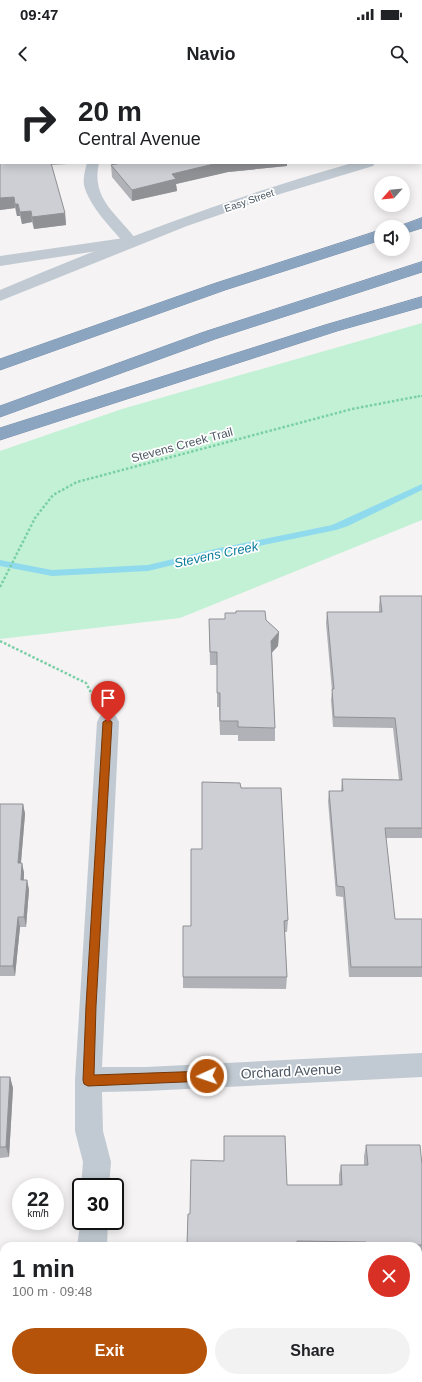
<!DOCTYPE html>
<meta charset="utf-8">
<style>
:root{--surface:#fff;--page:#f2f2f2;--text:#202124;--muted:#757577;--accent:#b45309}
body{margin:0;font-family:Arial,sans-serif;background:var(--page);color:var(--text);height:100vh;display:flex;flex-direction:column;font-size:15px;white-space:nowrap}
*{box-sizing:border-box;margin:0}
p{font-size:13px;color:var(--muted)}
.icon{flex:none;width:22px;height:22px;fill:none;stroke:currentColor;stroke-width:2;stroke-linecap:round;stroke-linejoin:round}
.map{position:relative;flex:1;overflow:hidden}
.panel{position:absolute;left:0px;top:1162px;width:422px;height:140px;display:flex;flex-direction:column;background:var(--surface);border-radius:12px 12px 0 0;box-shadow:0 2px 10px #0003}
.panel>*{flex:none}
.guide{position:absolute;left:0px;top:0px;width:422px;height:84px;box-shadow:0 2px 10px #0003;background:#fff;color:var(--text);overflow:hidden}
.needle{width:26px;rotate:243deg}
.controls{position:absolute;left:374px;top:96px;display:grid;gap:8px}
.controls a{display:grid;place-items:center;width:36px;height:36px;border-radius:50%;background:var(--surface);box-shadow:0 2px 10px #0003;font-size:20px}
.speed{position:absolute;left:12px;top:1098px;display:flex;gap:8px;font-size:20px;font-weight:700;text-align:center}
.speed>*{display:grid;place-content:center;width:52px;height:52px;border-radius:50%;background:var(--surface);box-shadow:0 2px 10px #0003;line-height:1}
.speed small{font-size:10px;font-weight:400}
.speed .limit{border:2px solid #111;border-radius:6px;background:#fff;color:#111}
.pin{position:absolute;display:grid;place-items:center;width:34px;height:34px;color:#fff;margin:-41px -17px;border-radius:50% 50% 50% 0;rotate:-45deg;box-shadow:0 0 4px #0007}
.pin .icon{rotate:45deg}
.me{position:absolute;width:44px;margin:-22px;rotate:267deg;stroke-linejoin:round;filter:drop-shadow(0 0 3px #0008)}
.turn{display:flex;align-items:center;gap:14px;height:84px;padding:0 12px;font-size:18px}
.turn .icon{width:52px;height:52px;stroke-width:2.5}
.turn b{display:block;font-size:28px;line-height:34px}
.round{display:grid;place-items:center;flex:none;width:42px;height:42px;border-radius:21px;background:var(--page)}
.headline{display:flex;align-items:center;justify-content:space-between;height:68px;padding:0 12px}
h1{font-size:24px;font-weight:700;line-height:30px}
.button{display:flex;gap:8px;margin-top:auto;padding:8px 12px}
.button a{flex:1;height:46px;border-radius:24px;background:var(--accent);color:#fff;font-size:16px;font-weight:700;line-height:46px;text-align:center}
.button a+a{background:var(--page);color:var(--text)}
.status{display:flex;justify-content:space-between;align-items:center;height:28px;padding:0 20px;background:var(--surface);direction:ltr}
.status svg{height:11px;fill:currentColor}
header{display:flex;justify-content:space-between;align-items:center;height:52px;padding:0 12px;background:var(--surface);font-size:18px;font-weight:700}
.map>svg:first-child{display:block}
</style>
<div class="status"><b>09:47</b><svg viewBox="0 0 49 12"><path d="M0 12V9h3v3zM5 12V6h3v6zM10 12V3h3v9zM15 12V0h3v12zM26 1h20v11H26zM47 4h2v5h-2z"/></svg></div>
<header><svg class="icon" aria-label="back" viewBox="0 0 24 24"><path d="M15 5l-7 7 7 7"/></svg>Navio<svg class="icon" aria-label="search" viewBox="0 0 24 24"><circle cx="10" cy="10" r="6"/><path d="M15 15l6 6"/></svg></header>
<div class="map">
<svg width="422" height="1302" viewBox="0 0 422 1302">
<rect width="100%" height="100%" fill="#f5f3f3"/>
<!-- green -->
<path fill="#c3f1d5" d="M422 243V440L180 538 0 559V371L122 329Z"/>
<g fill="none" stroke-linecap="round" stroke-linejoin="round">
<!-- stream -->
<path fill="#90daee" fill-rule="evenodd" d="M422 404V410L348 446 336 450 215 475 148 491 52 496 0 486V480L52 490 148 485 215 469 332 445Z"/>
<!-- motorway casing -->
<g stroke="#7690ad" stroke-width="1">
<path id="motorway" d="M422 138V148L403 154V147H397Z
M381 150V160L225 210 0 290V279L213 204Z
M422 182V192L215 259 0 337V326L204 252Z
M422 217V227L337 251 0 360V348L325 245Z"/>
</g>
<!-- path-far1 -->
<path stroke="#7ad0a6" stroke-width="1.5" stroke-dasharray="2 1.5" stroke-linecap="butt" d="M414 317 422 316"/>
<!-- path -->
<path stroke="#7ad0a6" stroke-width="2.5" stroke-dasharray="2.5 2" stroke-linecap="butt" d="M0 507 35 438 53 415 77 402 352 329 420 316
M0 561 86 603 95 620"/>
<!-- service -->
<path fill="#c1cad2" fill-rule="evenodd" d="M87 83H99C90 120 120 136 138 162L136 165 131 166 126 165C112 149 89 126 84 105 83 98 85 90 87 83Z"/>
<!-- minor -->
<path fill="#c1cad2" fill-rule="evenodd" d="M131 157 136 159 139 162 136 165 0 186V176Z
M108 634 116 636 119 642 102 987H146L422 973V997L146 1011 102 1012 103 1051 111 1082 109 1107H81L83 1082 75 1051V1000L97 642 100 636Z
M81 1138V1141H108L107 1166H77Z
M70 1298H100L99 1302H69Z"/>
<!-- tertiary -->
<path fill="#c1cad2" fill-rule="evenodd" d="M352 83H375L373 86 280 114 187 146 0 221V210C115 161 232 117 352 83Z"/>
<!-- motorway -->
<use href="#motorway" fill="#8ba5c1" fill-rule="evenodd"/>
</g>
<!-- wall -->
<path fill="#b0b2b7" d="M0 0H422V27H421V1H1V83H68V84L51 85 65 133 66 145 34 149 32 142 22 144 20 136H17L15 128 0 130Z
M111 85 287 86 228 92 176 104 177 111 132 121 112 97Z
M380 516H422V758H386L395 839H422V897H349L343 817 336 816 328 721 329 711H341L342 699 399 700 393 648 333 647 331 620 332 611 326 543 327 532H379V526Z
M209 539 266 540 279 552 278 566 272 573 275 648V661H238V655H220L219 627H217V585H210Z
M241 708 288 840 287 852H285L287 897 286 909 183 908V897L202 769Z
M0 724H23L25 734 21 783H22L24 793V800H27L29 810 26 847H20L15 896H0Z
M0 997H10L13 1008 9 1077 0 1078Z
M224 1056 287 1105H339V1095L341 1085H364V1076L366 1065 422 1085V1174H418V1166H187L188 1134H190L224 1081Z"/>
<!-- shaded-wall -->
<path fill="#909195" d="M218 83H287V86L228 92 176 104 177 111 132 121V110L172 94Z
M14 117 15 128 0 130V118Z
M15 124H18L20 136H17Z
M31 131 32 142 22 144 20 132Z
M65 133 66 145 34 149 32 137Z
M279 552 278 566 270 574 271 561Z
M23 724 25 734 20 793 18 783Z
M22 783 24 793 23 810 21 800Z
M27 800 29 810 26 847 24 837Z
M18 837 20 847 15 896 13 886Z
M10 997 13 1008 9 1077 6 1067Z"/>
<!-- building -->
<path fill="#cdcfd5" stroke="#909195" d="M1 0H422V4L421 5V1H1Z
M0 8H1V83H51L65 133 32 137 31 131 20 132 18 124H15L14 117 0 118Z
M121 83H218L172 94 176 99 132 110 111 85Z
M380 516H422V748H385L395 839H422V887H351L344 807 337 806 329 711H343L342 699 402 700 395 638 334 637 332 609H334L327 532H382Z
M236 531H265L266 540 279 552 271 561 275 648 238 647V641H220V613H217V572H210L209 539H225V533H236Z
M202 702 240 703 241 708H281L288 840 284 841 287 897H183V846H191V769H202Z
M0 724H23L18 783H22L21 800H27L24 837H18L13 886H0Z
M0 997H10L6 1067H0Z
M224 1056H285L287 1105H342L341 1085H368L366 1065H420L422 1085V1165H366V1162L297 1161V1166H217V1165H187L188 1134H190L191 1080 224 1081Z
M217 1298H304V1302H217Z"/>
<!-- route -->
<path fill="#b45309" stroke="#753606" d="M108 639 112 642 96 926 94 995 207 991 211 992 213 996 211 1000 207 1001 88 1006 84 1004 83 1000 86 926 103 642Z"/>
<g text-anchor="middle" stroke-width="3.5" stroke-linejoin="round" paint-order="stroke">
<!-- far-street labels -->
<g font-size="10" fill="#4a5661" stroke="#fff">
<text transform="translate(249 120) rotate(-19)" y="4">Easy Street</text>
</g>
<!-- street labels -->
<g font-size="12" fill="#4a5661" stroke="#fff">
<text transform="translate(182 365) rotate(-15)" y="4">Stevens Creek Trail</text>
</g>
<!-- water labels -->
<g font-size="13" font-style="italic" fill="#0c7c9b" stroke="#fff">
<text transform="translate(216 474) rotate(-12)" y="5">Stevens Creek</text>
</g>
<!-- near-street labels -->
<g font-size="14" fill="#4a5661" stroke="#fff">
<text transform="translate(291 991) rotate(-3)" y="5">Orchard Avenue</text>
</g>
</g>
</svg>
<div class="controls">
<a><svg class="needle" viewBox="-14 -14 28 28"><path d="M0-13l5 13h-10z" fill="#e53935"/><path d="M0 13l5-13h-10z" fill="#757577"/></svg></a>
<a><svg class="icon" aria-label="sound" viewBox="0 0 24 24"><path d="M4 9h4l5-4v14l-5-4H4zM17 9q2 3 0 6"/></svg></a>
</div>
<div class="speed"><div>22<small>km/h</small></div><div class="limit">30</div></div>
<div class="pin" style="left:108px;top:642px;background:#d93025"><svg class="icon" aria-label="arrive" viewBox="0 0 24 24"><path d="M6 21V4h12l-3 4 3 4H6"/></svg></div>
<svg class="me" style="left:207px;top:996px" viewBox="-20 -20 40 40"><circle r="17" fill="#b45309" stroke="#fff" stroke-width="3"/><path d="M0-11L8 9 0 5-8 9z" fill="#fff"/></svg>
<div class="guide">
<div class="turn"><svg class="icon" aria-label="right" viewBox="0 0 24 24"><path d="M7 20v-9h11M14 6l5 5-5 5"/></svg><div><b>20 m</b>Central Avenue</div></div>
</div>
<section class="panel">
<div class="headline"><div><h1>1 min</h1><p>100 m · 09:48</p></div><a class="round" style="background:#d93025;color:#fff"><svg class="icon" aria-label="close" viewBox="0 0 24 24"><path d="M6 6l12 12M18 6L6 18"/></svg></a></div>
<div class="button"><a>Exit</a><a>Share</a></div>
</section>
</div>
